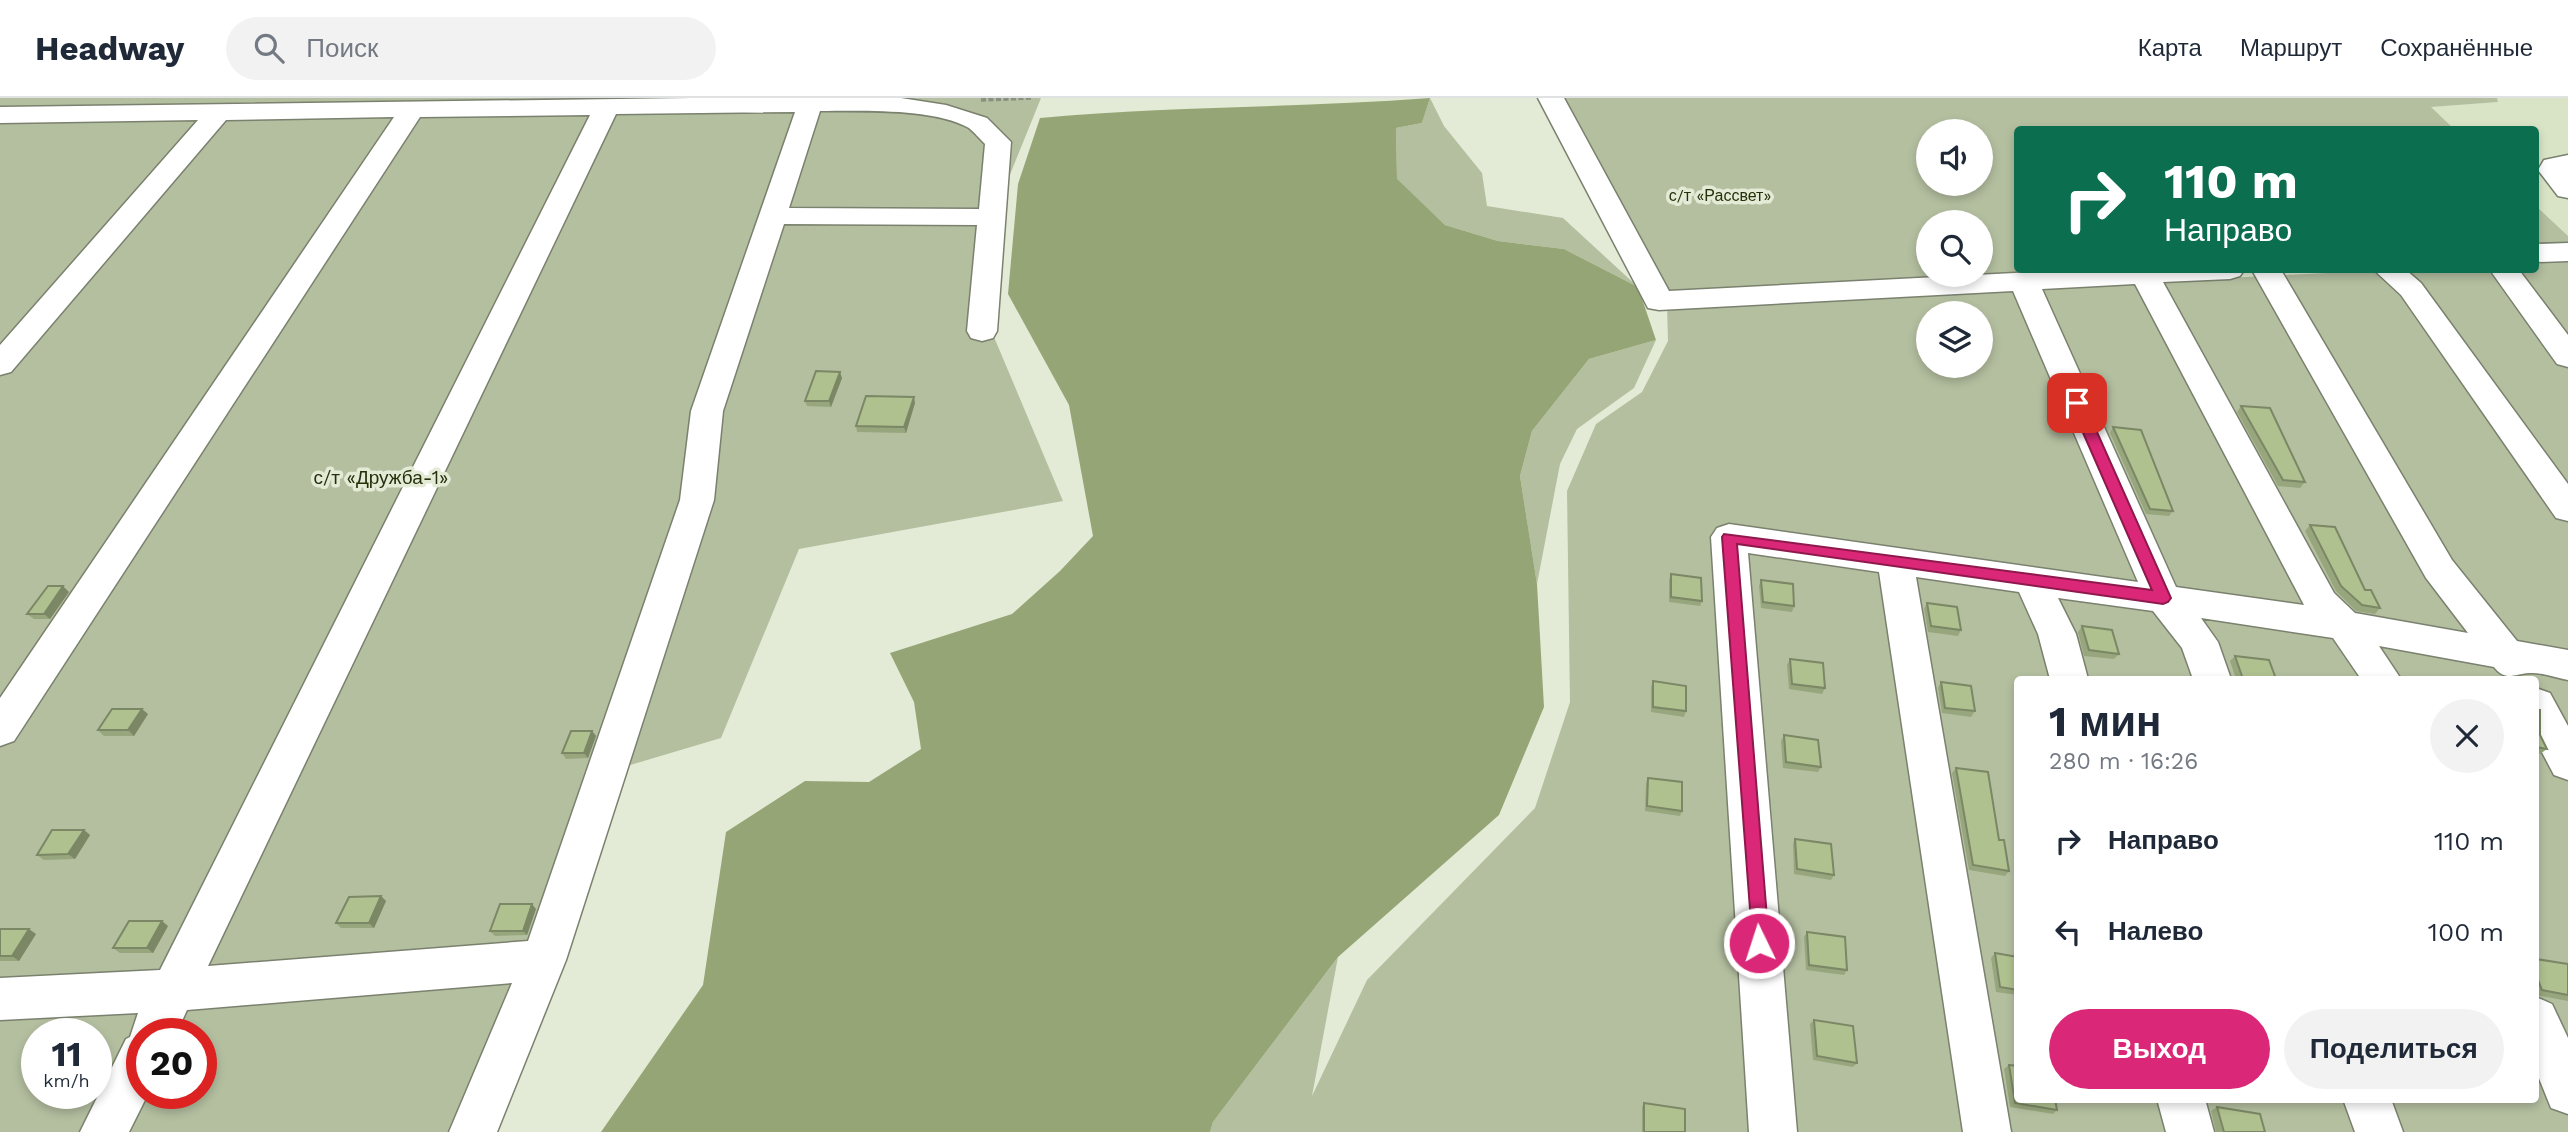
<!DOCTYPE html>
<html lang="ru">
<meta charset="utf-8">
<style>
:root{--surface:#fff;--page:#f2f2f3;--text:#1f2937;--muted:#747a83;--line:#e0e1e3;--accent:#db2777}
body{margin:0;font-family:"Work Sans",sans-serif;background:var(--page);color:var(--text);height:100vh;display:flex;flex-direction:column;font-size:26px;white-space:nowrap}
*{box-sizing:border-box;margin:0}
p{font-size:23px;color:var(--muted)}
.icon{flex:none;width:38px;height:38px;fill:none;stroke:currentColor;stroke-width:2;stroke-linecap:round;stroke-linejoin:round}
.map{position:relative;flex:1;overflow:hidden}
.details{position:absolute;left:2014px;top:578px;width:525px;height:427px;display:flex;flex-direction:column;background:var(--surface);border-radius:7px;box-shadow:0 4px 10px #0003}
.details>*{flex:none}
.guide{position:absolute;left:2014px;top:28px;width:525px;height:147px;border-radius:7px;box-shadow:0 4px 10px #0003;background:#0b6e4f;color:#fff;overflow:hidden}
.controls{position:absolute;left:1916px;top:21px;display:grid;gap:14px}
.controls a{display:grid;place-items:center;width:77px;height:77px;border-radius:50%;background:var(--surface);box-shadow:0 4px 10px #0003;font-size:35px}
.speed{position:absolute;left:21px;top:920px;display:flex;gap:14px;font-size:35px;font-weight:700;text-align:center}
.speed>*{display:grid;place-content:center;width:91px;height:91px;border-radius:50%;background:var(--surface);box-shadow:0 4px 10px #0003;line-height:1}
.speed small{font-size:18px;font-weight:400}
.speed .limit{border:10px solid #d22;background:#fff;color:#111}
.pin{position:absolute;display:grid;place-items:center;width:60px;height:60px;color:#fff;margin:-30px;border-radius:14px;box-shadow:0 4px 10px #0006}
.me{position:absolute;width:77px;margin:-38px;rotate:356deg;stroke-linejoin:round;filter:drop-shadow(0 0 5px #0008)}
.turn{display:flex;align-items:center;gap:24px;height:147px;padding:0 35px;font-size:32px}
.turn .icon{width:91px;height:91px;stroke-width:2.5}
.turn b{display:block;font-size:49px;line-height:60px}
.round{display:grid;place-items:center;flex:none;width:74px;height:74px;border-radius:37px;background:var(--page)}
.headline{display:flex;align-items:center;justify-content:space-between;height:119px;padding:0 35px}
h1{font-size:42px;font-weight:700;line-height:52px}
.cta{display:flex;gap:14px;margin-top:auto;padding:14px 35px}
.cta a{flex:1;height:80px;border-radius:42px;background:var(--accent);color:#fff;font-size:28px;font-weight:700;line-height:80px;text-align:center}
.cta a+a{background:var(--page);color:var(--text)}
ul{padding:0;list-style:none}
li{display:flex;align-items:center;gap:21px;height:91px;padding:0 35px}
li div{flex:1}
li b{display:block;font-size:26px}
li em{font-style:normal}
header{display:flex;align-items:center;gap:42px;box-sizing:border-box;height:98px;padding:0 35px;background:var(--surface);border-bottom:2px solid var(--line)}
header strong{font-size:33px}
nav{display:flex;gap:38px;margin-inline-start:auto;font-size:24px}
.search{width:490px;height:63px;background:var(--page);display:flex;align-items:center;gap:18px;box-sizing:border-box;padding:0 24px;border-radius:38px;color:var(--muted);font-size:26px}
.map>svg:first-child{display:block}
</style>
<header>
<strong>Headway</strong>
<div class="search"><svg class="icon" aria-label="search" viewBox="0 0 24 24"><circle cx="10" cy="10" r="6"/><path d="M15 15l6 6"/></svg>Поиск</div>
<nav><a>Карта</a><a>Маршрут</a><a>Сохранённые</a></nav>
</header>
<div class="map">
<svg width="2568" height="1034" viewBox="0 0 2568 1034">
<rect width="100%" height="100%" fill="#e3ebd6"/>
<!-- built -->
<path fill="#d9e4c7" d="M2497 0H2568V138L2536 108V32L2454 31 2430 9 2498 4Z"/>
<!-- green -->
<path fill="#b4bfa0" fill-rule="evenodd" d="M0 0H1041L1007 84 994 239 1063 403 799 451 721 640 627 668 483 1034H0ZM37 936H96V996H37ZM142 936H201V996H142Z
M1430 0 1444 28 1482 75 1487 108 1563 120 1638 189 1564 151 1498 143 1445 127 1397 82 1396 30 1422 25Z
M1557 0H2497L2498 4 2431 9 2454 31 2018 32V172H2110L1664 198ZM1928 33H1981V86H1928ZM1928 124H1981V177H1928Z
M2536 108 2568 138V144L2536 146Z
M2568 163V1034H1210L1213 1024 1338 859 1312 998 1367 882 1535 710 1570 604 1567 393 1596 326 1642 294 1668 243 1667 207 2389 172H2536V164ZM1928 215H1981V268H1928ZM2018 581H2536V1001H2018Z
M1656 242 1634 290 1577 331 1560 366 1537 486 1520 378 1532 333 1589 261Z"/>
<!-- water -->
<path fill="#96a576" d="M1430 0 1422 25 1396 30 1397 81 1445 127 1498 143 1564 151 1638 189 1656 242 1589 261 1532 333 1520 378 1537 486 1544 609 1499 717 1338 859 1213 1024 1210 1034H601L703 887 726 734 805 683 869 684 921 651 914 604 890 555 1012 516 1060 473 1093 438 1069 307 1008 196 1018 86 1040 20C1169 8 1300 10 1430 0Z"/>
<g fill="none" stroke-linecap="round" stroke-linejoin="round">
<!-- minor casing -->
<g stroke="#7a816e" stroke-width="3">
<path id="minor" d="M691 0H901L946 7 987 20 1011 44 997 233 993 240 982 243 971 240 967 233 977 127 784 126 723 313 714 402 566 862 497 1034H449L512 885 187 912 176 936H142V996H148L129 1034H80L126 941 130 939 138 915 0 922V880L160 872 590 17 420 19 14 643 0 648V600L394 19 226 22 11 274 0 277V247L198 22 0 25V9ZM820 13C860 13 933 10 969 30 974 34 980 41 985 46L979 111 789 110ZM795 14 691 313 680 402 528 843 208 868 616 16Z
M1538 0H1564L1669 193 2075 172H2244L2240 178 2230 181 2163 184 2334 495 2355 515 2468 535 2426 480 2252 172H2281L2452 462 2517 543 2568 552V582C2556 580 2541 574 2529 575 2514 576 2506 584 2494 569L2379 548 2401 581H2361L2333 540 2201 520 2218 544 2231 581H2193L2182 550 2153 513 2058 500 2076 536 2088 581H2050L2038 536 2019 494 1916 479 2011 1034H1963L1879 474 1748 455 1797 1034H1749L1711 439 1717 430 1729 426 2138 484 2013 193 1659 212 1648 210ZM2135 186 2303 505 2304 507 2176 489 2042 191Z
M2568 57V100L2558 98 2538 72 2544 62Z
M2568 145V163L2536 164V146Z
M2374 172H2406L2421 185 2568 386V423L2556 420 2401 197Z
M2490 172H2519L2568 237V269L2557 266Z
M2536 590 2550 595 2568 628V682L2554 677 2536 643Z
M2536 899 2552 906 2568 940V1016L2551 1010 2536 973Z
M2157 1001H2205L2214 1034H2166Z
M2343 1001H2391L2403 1034H2355Z"/>
</g>
<!-- path -->
<path stroke="#8a9081" stroke-width="3.5" stroke-dasharray="5 2.5" stroke-linecap="butt" d="M981 2 1033 0"/>
<!-- minor -->
<use href="#minor" fill="#fff" fill-rule="evenodd"/>
</g>
<!-- wall -->
<path fill="#97a67c" d="M842 280 831 309 807 308 805 303Z
M915 305 906 335 857 334 856 328Z
M2241 308 2305 384 2300 390 2278 388 2237 314Z
M2113 329 2173 413 2169 418 2146 416 2110 335Z
M2310 427 2380 510 2375 516 2356 513 2336 493 2305 433Z
M1671 476 1702 503 1700 508 1669 504V482Z
M1761 482 1794 508 1792 514 1761 510 1759 488Z
M69 494 50 521H34L27 516Z
M1927 505 1961 532 1958 538 1928 534 1924 511Z
M2082 528 2119 556 2114 561 2084 558 2078 534Z
M2235 558 2276 581H2236L2230 563Z
M1790 561 1825 590 1822 596 1789 591 1787 567Z
M1653 583 1686 613 1684 619 1651 614V589Z
M1941 584 1975 613 1971 619 1942 615 1938 590Z
M2536 612 2540 637 2547 651 2540 656H2536Z
M148 616 134 638H104L98 632Z
M592 633 596 638 588 660 566 661 562 655Z
M1784 637 1821 669 1818 674 1783 670 1781 643Z
M1956 670 1999 742 2009 773 2005 778 1969 772 1952 675Z
M1648 680 1682 713 1680 718 1645 713 1646 685Z
M84 732 90 737 75 761 44 762 37 757Z
M1795 741 1834 777 1831 782 1794 776 1793 746Z
M381 798 386 803 374 830H341L336 825Z
M536 811 527 837 495 838 490 833Z
M168 828 153 855H120L113 850Z
M0 831 36 836 19 863H0Z
M1807 834 1847 872 1844 877 1806 872 1804 839Z
M1995 855 2018 859V897L1996 894 1991 860Z
M2536 861 2568 866V903L2536 897Z
M1814 922 1857 965 1853 969 1813 962 1810 926Z
M2009 967 2057 1012 2053 1016 2010 1009 2004 971Z
M1644 1005 1685 1034H1642V1009Z
M2217 1009 2265 1034H2216L2211 1013Z"/>
<!-- shaded-wall -->
<path fill="#7b8765" d="M840 274 842 280 831 309 829 303Z
M914 299 915 305 906 335 904 329Z
M63 488 69 494 50 521 44 516Z
M142 611 148 616 134 638 128 632Z
M592 633 596 638 588 660 584 655Z
M84 732 90 737 75 761 68 756Z
M381 798 386 803 374 830 369 825Z
M532 806 536 811 527 837 523 833Z
M162 823 168 828 153 855 147 850Z
M29 831 36 836 19 863 12 858Z"/>
<!-- building -->
<path fill="#b0c190" stroke="#7b8765" stroke-width="2" d="M816 273 840 274 829 303H805Z
M866 298 914 299 904 329 856 328Z
M2241 308 2270 310 2305 384 2283 382Z
M2113 329 2141 332 2173 413 2150 411Z
M2310 427 2335 429 2365 492H2371L2380 510 2362 507 2341 488Z
M1671 476 1701 480 1702 503 1671 499Z
M1761 482 1793 486 1794 508 1763 504Z
M48 488H63L44 516H27Z
M1927 505 1957 509 1961 532 1931 528Z
M2082 528 2112 532 2119 556 2089 552Z
M2235 558 2269 562 2276 581H2243Z
M1790 561 1823 565 1825 590 1792 586Z
M1653 583 1686 588V613L1653 609Z
M1941 584 1971 588 1975 613 1945 610Z
M112 611H142L128 632H98Z
M2536 612H2540V637L2547 651 2536 649Z
M571 633H592L584 655H562Z
M1784 637 1818 642 1821 669 1786 664Z
M1956 670 1988 674 1999 742H2004L2009 773 1973 767Z
M1648 680 1682 684V713L1647 708Z
M52 732H84L68 756 37 757Z
M1795 741 1831 746 1834 777 1797 771Z
M381 798 369 825H336L349 799Z
M500 806H532L523 833H490Z
M129 823H162L147 850H113Z
M0 831H29L12 858H0Z
M1807 834 1845 839 1847 872 1809 867Z
M1995 855 2018 859V892L2000 889Z
M2536 861 2568 866V897L2542 892 2536 877Z
M1814 922 1853 928 1857 965 1817 958Z
M2009 967 2018 968V1001H2055L2057 1012 2015 1005Z
M1644 1005 1685 1011V1034H1644Z
M2217 1009 2260 1016 2265 1034H2224Z"/>
<!-- route -->
<path fill="#db2777" stroke="#8e194d" stroke-width="2" d="M2077 300 2084 305 2171 500 2168 504 2163 506 1737 446 1769 845 1766 851 1759 853 1753 851 1722 439 1724 436 2152 492 2070 305Z"/>
<g text-anchor="middle" stroke-width="7" stroke-linejoin="round" paint-order="stroke">
<!-- far-park labels -->
<g font-size="16" fill="#26300b" stroke="#e3ebd6">
<text x="1720" y="103">с/т «Рассвет»</text>
</g>
<!-- park labels -->
<g font-size="19" fill="#26300b" stroke="#e3ebd6">
<text x="381" y="386">с/т «Дружба-1»</text>
</g>
</g>
</svg>
<div class="controls">
<a><svg class="icon" aria-label="sound" viewBox="0 0 24 24"><path d="M4 9h4l5-4v14l-5-4H4zM17 9q2 3 0 6"/></svg></a>
<a><svg class="icon" aria-label="search" viewBox="0 0 24 24"><circle cx="10" cy="10" r="6"/><path d="M15 15l6 6"/></svg></a>
<a><svg class="icon" aria-label="layers" viewBox="0 0 24 24"><path d="M12 4l9 5-9 5-9-5zM3 14l9 5 9-5"/></svg></a>
</div>
<div class="speed"><div>11<small>km/h</small></div><div class="limit">20</div></div>
<div class="pin" style="left:2077px;top:305px;background:#d93025"><svg class="icon" aria-label="arrive" viewBox="0 0 24 24"><path d="M6 21V4h12l-3 4 3 4H6"/></svg></div>
<svg class="me" style="left:1759px;top:845px" viewBox="-20 -20 40 40"><circle r="17" fill="#db2777" stroke="#fff" stroke-width="3"/><path d="M0-11L8 9 0 5-8 9z" fill="#fff"/></svg>
<div class="guide">
<div class="turn"><svg class="icon" aria-label="right" viewBox="0 0 24 24"><path d="M7 20v-9h11M14 6l5 5-5 5"/></svg><div><b>110 m</b>Направо</div></div>
</div>
<section class="details">
<div class="headline"><div><h1>1 мин</h1><p>280 m · 16:26</p></div><a class="round"><svg class="icon" aria-label="close" viewBox="0 0 24 24"><path d="M6 6l12 12M18 6L6 18"/></svg></a></div>
<ul>
<li><svg class="icon" aria-label="right" viewBox="0 0 24 24"><path d="M7 20v-9h11M14 6l5 5-5 5"/></svg><div><b>Направо</b></div><em>110 m</em></li>
<li><svg class="icon" aria-label="left" viewBox="0 0 24 24"><path d="M17 20v-9H6M10 6l-5 5 5 5"/></svg><div><b>Налево</b></div><em>100 m</em></li>
</ul>
<div class="cta"><a>Выход</a><a>Поделиться</a></div>
</section>
</div>
